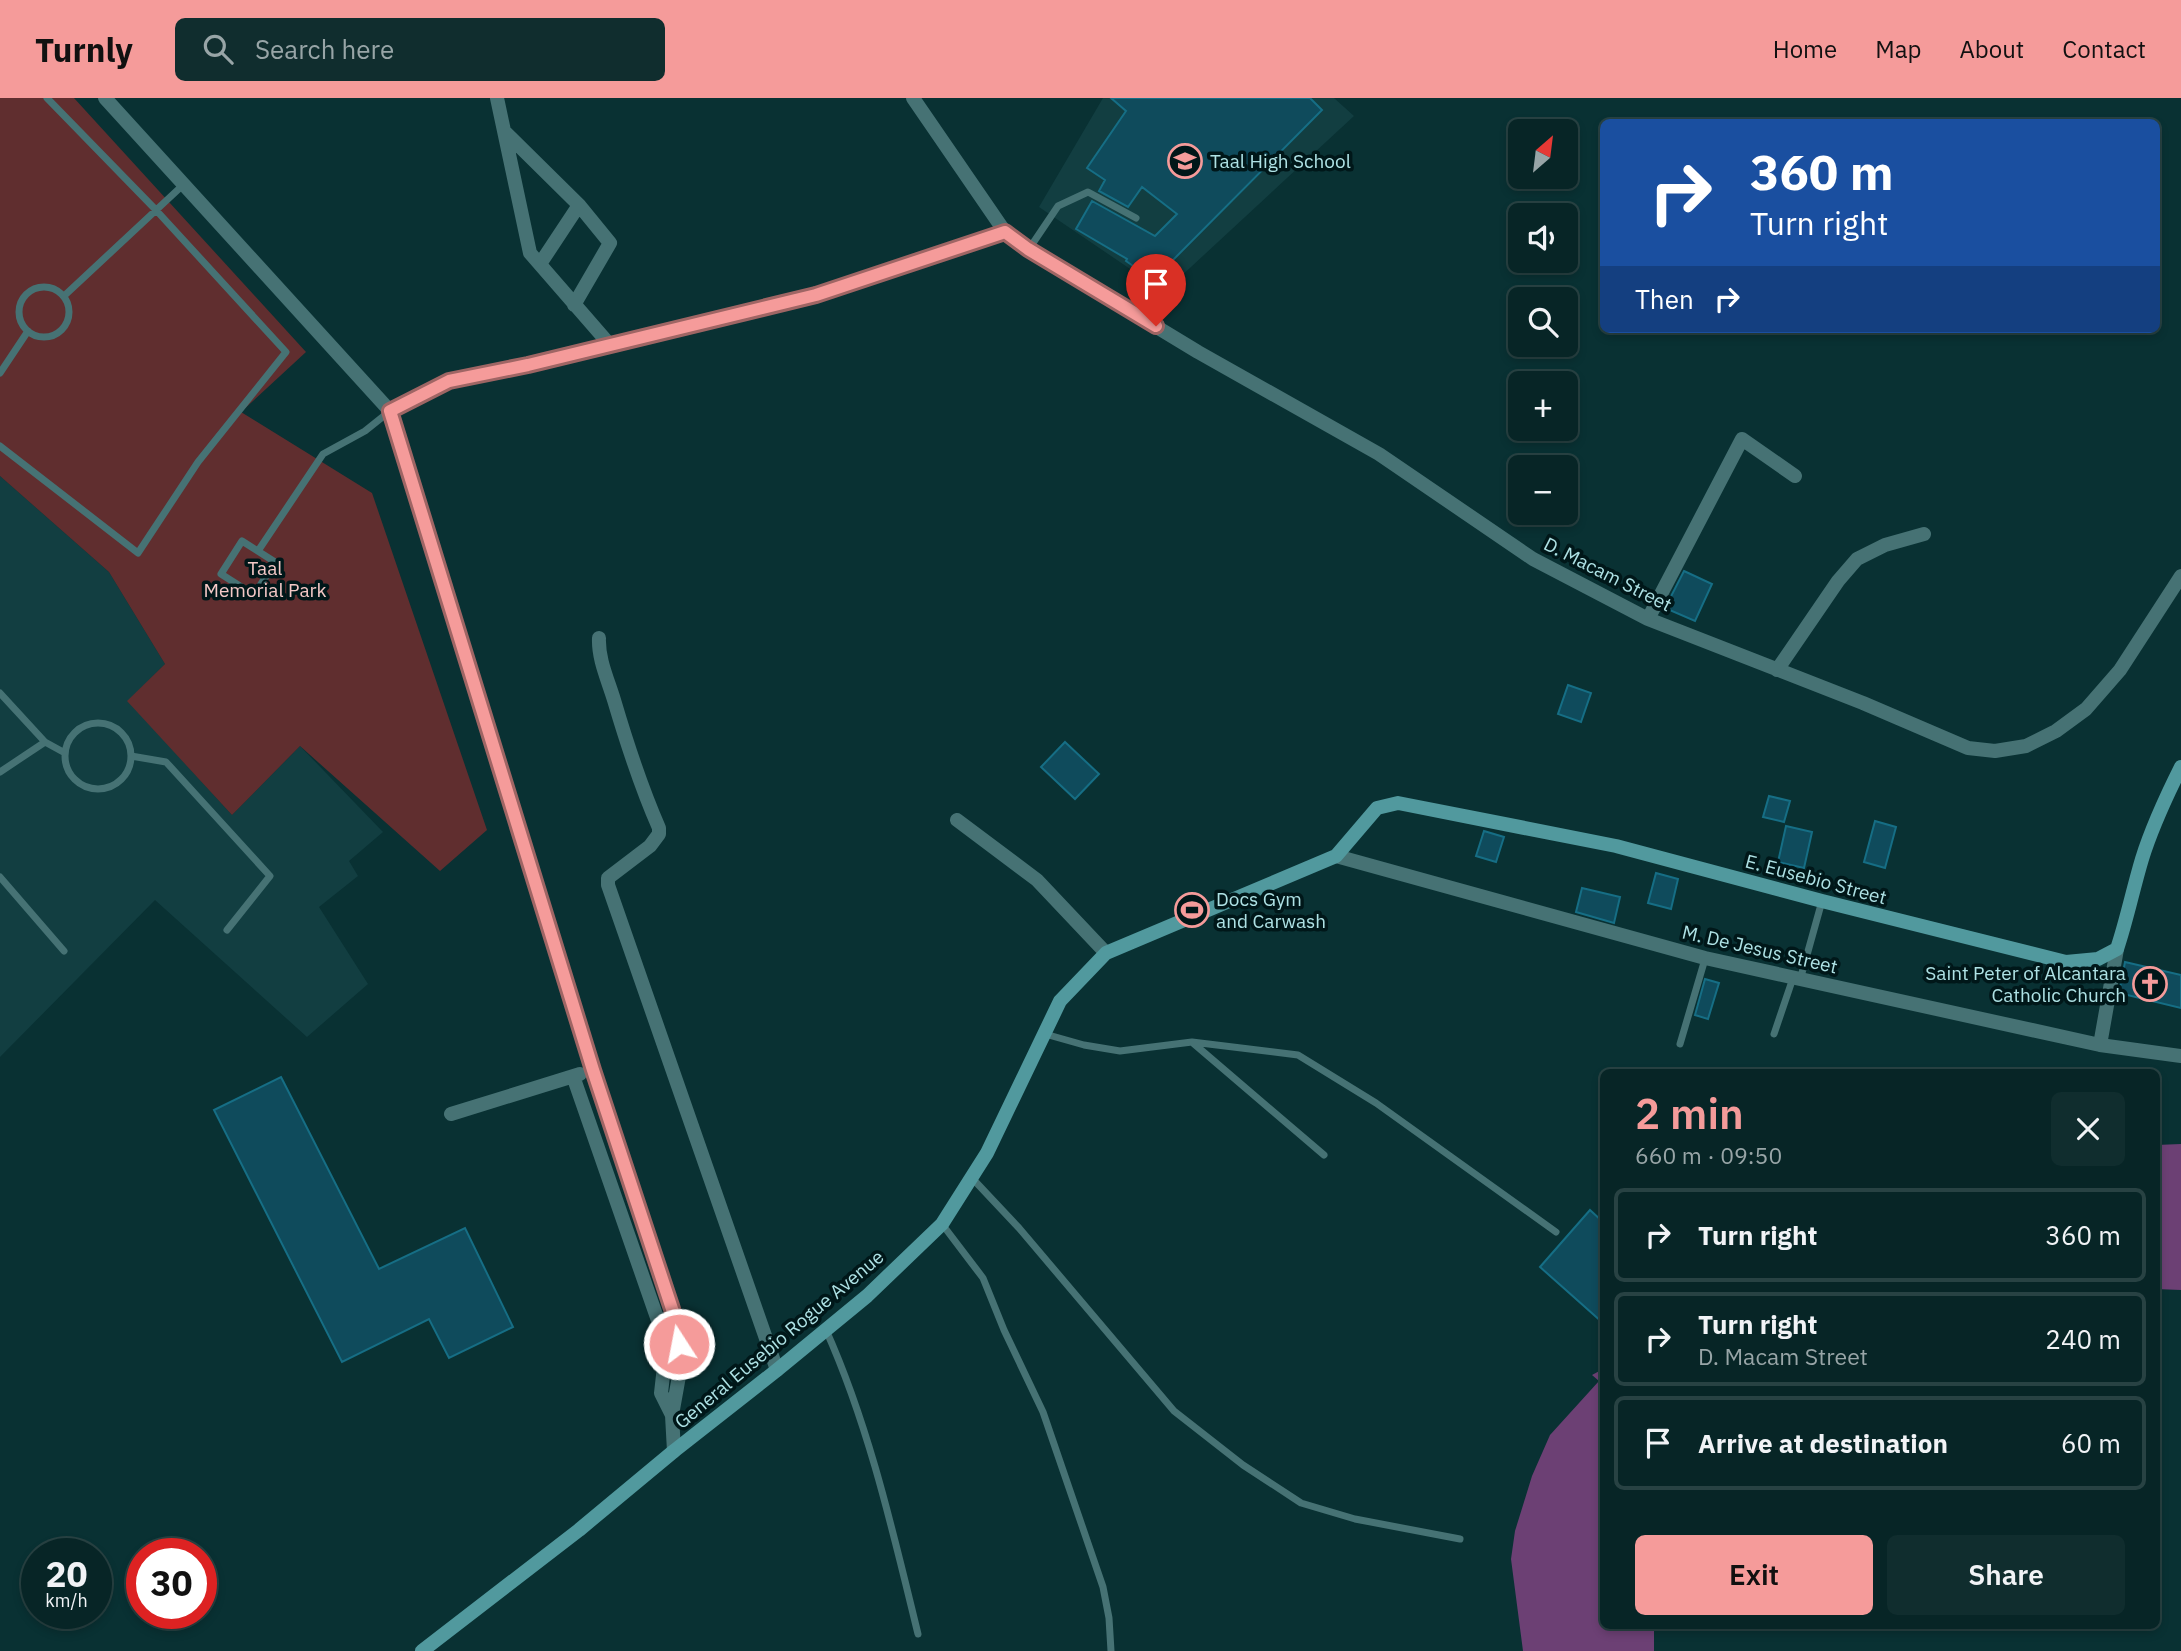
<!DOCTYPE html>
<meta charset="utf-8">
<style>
:root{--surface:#072526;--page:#102d2e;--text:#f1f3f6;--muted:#98a5a7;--line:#284243;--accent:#f59b9a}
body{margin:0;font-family:"IBM Plex Sans",sans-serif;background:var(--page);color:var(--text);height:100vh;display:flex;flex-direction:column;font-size:26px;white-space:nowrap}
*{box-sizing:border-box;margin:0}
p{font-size:23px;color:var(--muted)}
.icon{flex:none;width:38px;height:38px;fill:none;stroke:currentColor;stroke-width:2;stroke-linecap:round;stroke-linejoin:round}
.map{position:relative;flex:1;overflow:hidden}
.drawer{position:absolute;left:1600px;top:971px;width:560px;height:560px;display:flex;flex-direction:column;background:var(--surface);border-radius:10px;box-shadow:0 4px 10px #0003,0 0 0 2px var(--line)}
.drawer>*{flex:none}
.top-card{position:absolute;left:1600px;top:21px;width:560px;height:214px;border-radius:10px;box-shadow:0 4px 10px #0003,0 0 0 2px var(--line);background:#1a4fa0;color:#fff;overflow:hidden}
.needle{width:46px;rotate:28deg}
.buttons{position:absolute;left:1508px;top:21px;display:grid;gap:14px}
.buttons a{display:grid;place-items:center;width:70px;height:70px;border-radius:10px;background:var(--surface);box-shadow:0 4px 10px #0003,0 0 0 2px var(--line);font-size:35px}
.speed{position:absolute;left:21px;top:1440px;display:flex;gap:14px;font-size:35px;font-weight:700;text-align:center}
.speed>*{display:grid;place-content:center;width:91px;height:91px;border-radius:50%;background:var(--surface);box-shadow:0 4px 10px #0003,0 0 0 2px var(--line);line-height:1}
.speed small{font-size:18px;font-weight:400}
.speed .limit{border:10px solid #d22;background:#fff;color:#111}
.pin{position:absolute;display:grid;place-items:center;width:60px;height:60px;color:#fff;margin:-72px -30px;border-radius:50% 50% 50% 0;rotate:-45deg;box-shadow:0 0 7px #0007}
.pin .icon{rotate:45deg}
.me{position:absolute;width:77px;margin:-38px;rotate:349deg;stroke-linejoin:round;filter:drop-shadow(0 0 5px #0008)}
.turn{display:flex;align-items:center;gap:24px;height:147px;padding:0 35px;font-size:32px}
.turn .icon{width:91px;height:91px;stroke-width:2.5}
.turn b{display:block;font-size:49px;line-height:60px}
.then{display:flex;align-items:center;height:66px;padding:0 35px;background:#0003;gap:14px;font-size:26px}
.round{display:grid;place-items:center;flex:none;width:74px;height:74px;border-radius:10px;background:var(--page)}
.summary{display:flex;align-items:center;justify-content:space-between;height:119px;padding:0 35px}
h1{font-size:42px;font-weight:600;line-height:52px;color:var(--accent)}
.primary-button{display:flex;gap:14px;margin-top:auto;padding:14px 35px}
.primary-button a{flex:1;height:80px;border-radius:10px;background:var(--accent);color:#111;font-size:28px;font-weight:600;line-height:80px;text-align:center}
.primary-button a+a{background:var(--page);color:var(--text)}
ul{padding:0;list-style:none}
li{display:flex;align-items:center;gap:21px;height:94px;margin:0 14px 10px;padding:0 21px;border:4px solid var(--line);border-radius:10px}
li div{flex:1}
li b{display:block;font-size:26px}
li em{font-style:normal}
header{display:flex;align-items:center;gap:42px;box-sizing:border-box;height:98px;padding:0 35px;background:var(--accent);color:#111}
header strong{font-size:33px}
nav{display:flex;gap:38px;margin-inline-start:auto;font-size:24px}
.search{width:490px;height:63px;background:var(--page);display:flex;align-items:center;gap:18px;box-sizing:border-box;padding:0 24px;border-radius:10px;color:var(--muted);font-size:26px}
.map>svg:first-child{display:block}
</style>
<header>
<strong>Turnly</strong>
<div class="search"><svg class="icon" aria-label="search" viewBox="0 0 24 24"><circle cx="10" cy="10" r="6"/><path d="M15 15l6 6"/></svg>Search here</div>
<nav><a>Home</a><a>Map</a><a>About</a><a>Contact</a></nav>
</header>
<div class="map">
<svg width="2181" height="1553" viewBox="0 0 2181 1553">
<rect width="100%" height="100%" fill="#093133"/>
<!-- built -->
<path fill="#123e41" d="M1103 0H1334L1354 18 1164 194 1039 109Z
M0 378 109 474 165 566 128 603 232 717 300 648 383 734 349 763 358 778 319 809 368 886 307 939 155 802 0 959Z"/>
<!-- green -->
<path fill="#602e2f" d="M0 0H74L306 254 241 314 372 395 487 732 440 773 300 648 232 717 127 603 165 566 109 474 0 378Z"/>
<!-- water -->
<path fill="#6c4074" d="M2181 1046V1192L2156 1191V1047Z
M1603 1271V1528H1654V1553H1523L1511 1461 1515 1433 1532 1378 1550 1337 1599 1283 1592 1277Z"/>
<!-- building -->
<path fill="#0f4b5c" stroke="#166e85" stroke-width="2" d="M1111 0H1310L1322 12 1167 168 1170 170 1160 187 1126 163 1127 161 1076 131 1092 103 1155 138 1177 116 1142 89 1128 109 1099 93 1105 82 1087 70 1126 13Z
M1684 473 1712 486 1695 523 1665 510Z
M1568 587 1591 595 1581 624 1558 616Z
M1065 644 1099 676 1075 701 1041 669Z
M1769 698 1790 703 1784 724 1763 719Z
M1875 723 1896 729 1885 770 1864 764Z
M1786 728 1812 734 1804 770 1778 764Z
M1484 733 1504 739 1496 764 1476 758Z
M1656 775 1678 781 1671 811 1648 805Z
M1582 790 1620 799 1614 825 1576 814Z
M2125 864 2181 877V910L2119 895Z
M1705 881 1719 885 1708 921 1695 917Z
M281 979 379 1171 465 1130 513 1229 449 1260 429 1221 342 1264 214 1012Z
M1590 1112 1603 1124V1225L1540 1169Z"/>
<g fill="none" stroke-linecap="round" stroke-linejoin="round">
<!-- lane -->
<path stroke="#467274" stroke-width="7" d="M1029 151 1058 108 1088 94 1136 120
M19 214a25 25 0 1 1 50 0a25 25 0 1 1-50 0Z
M64 198 183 87
M0 275 28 233
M0 348 138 455 198 364 286 254 155 111 47 0
M242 443 275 464 254 497 221 476Z
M258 453 323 356 365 333 390 313
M0 595 45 644
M65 658a33 33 0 1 1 66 0a33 33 0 1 1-66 0Z
M131 658 166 664 270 778 227 832
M0 674 45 644 65 655
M0 779 64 853
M1800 882 1822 803
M1045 936 1084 947 1120 953 1192 944 1298 957 1376 1005 1556 1134
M1774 936 1793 880
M1193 945 1324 1057
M1680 946 1705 861
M972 1080 1019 1130 1174 1313 1243 1367 1301 1405 1355 1421 1460 1441
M942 1126 983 1180 1004 1232 1043 1314 1103 1489 1109 1520 1111 1553
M826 1232C869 1328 893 1434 918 1536"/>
<!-- street -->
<path stroke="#467274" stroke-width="14" d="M105 0 390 313 448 283 528 267 816 196 1005 134
M497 0 530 155 610 247
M913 0 1005 134 1028 151 1198 254 1379 356 1533 461 1648 521 1863 605 1968 650 1995 653 2026 648 2056 633 2086 611 2120 572 2181 478
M504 33 579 107 610 145 574 207
M540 166 579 107
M390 313 593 972 677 1226 681 1267 672 1317 674 1353
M1648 521 1742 341 1795 378
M599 540C598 561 608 582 614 602 627 646 641 689 659 730V736L650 748 608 780V787L777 1272
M1777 572 1838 483 1857 461 1885 447 1924 436
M957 722 1037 782 1106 855
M1336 758 1705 860 2100 947 2181 958
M2100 947 2117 851
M573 978 662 1234 666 1251 661 1295 672 1317
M451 1016 580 976"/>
<!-- secondary -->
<path stroke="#51999e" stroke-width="14" d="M422 1553 579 1432 674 1353 777 1272 867 1198 942 1126 987 1055 1060 903 1106 855 1336 758 1377 710 1398 705 1616 748 1822 803 2066 864 2098 861 2117 851C2127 821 2133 791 2142 761 2152 729 2166 699 2181 669"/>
</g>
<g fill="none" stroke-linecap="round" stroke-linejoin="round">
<!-- route casing -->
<g stroke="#9f6564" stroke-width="18">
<path id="route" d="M679 1246 677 1226 593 972 390 313 449 283 528 267 816 197 1005 134 1028 151 1156 228"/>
</g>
<!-- route -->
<use href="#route" stroke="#f59b9a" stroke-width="12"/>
</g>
<!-- icons -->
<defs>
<g id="school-ring" transform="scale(1.75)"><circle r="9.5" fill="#001719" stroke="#f59b9a" stroke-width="1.5"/><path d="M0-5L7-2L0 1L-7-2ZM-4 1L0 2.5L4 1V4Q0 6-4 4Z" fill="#f59b9a"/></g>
<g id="stadium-ring" transform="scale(1.75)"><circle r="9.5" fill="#001719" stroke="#f59b9a" stroke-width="1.5"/><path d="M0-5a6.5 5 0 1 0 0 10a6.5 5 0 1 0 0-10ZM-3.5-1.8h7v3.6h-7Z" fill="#f59b9a"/></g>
<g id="church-ring" transform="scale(1.75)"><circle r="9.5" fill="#001719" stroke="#f59b9a" stroke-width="1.5"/><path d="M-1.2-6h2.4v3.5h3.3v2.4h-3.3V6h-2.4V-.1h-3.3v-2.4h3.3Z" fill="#f59b9a"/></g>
</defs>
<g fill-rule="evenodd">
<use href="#school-ring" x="1185" y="63"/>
<use href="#stadium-ring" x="1192" y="812"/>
<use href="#church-ring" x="2150" y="886"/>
</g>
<g text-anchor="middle" stroke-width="7" stroke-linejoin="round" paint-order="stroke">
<!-- poi labels -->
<g font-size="19" fill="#aee2e5" stroke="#001719" text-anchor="start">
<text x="1210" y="70">Taal High School</text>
<text x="1216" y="808">Docs Gym<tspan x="1216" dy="22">and Carwash</tspan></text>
<text x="2126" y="882" text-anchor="end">Saint Peter of Alcantara<tspan x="2126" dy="22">Catholic Church</tspan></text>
</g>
<!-- park labels -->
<g font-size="19" fill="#f5c9c7" stroke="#001719">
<text x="265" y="477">Taal<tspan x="265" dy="22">Memorial Park</tspan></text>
</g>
<!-- street labels -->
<g font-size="19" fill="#aee2e5" stroke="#001719">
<text transform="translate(1608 476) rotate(27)" y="7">D. Macam Street</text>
<text transform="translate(1816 781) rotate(15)" y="7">E. Eusebio Street</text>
<text transform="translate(1760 851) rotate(13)" y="7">M. De Jesus Street</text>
<text transform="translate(779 1241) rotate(-40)" y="7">General Eusebio Rogue Avenue</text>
</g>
</g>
</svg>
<div class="buttons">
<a><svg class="needle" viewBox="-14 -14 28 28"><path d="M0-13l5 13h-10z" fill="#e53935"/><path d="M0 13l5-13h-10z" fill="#98a5a7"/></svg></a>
<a><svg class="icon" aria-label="sound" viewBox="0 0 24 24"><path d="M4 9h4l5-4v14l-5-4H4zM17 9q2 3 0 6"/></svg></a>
<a><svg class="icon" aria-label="search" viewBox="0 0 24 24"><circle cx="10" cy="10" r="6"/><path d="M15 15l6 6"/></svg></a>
<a>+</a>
<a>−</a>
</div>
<div class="speed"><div>20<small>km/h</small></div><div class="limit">30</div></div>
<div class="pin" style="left:1156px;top:228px;background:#d93025"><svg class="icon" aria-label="arrive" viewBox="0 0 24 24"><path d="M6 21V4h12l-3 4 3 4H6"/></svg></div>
<svg class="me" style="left:679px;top:1246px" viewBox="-20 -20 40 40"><circle r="17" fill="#f59b9a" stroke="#fff" stroke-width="3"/><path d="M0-11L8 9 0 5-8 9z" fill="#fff"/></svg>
<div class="top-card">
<div class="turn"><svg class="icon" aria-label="right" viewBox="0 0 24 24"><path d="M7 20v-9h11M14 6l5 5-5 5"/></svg><div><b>360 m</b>Turn right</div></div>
<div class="then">Then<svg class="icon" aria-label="right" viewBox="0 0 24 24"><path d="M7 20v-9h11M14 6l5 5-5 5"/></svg></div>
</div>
<section class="drawer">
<div class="summary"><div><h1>2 min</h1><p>660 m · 09:50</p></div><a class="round"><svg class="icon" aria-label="close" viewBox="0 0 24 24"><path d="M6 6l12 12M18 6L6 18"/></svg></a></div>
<ul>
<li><svg class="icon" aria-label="right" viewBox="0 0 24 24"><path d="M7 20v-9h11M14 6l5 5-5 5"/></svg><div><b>Turn right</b></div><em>360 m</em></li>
<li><svg class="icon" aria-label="right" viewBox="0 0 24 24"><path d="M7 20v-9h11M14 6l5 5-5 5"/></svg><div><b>Turn right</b><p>D. Macam Street</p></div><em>240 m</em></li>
<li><svg class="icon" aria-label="arrive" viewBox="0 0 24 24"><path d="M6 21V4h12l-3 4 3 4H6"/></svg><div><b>Arrive at destination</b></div><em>60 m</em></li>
</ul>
<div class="primary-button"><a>Exit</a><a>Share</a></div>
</section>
</div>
